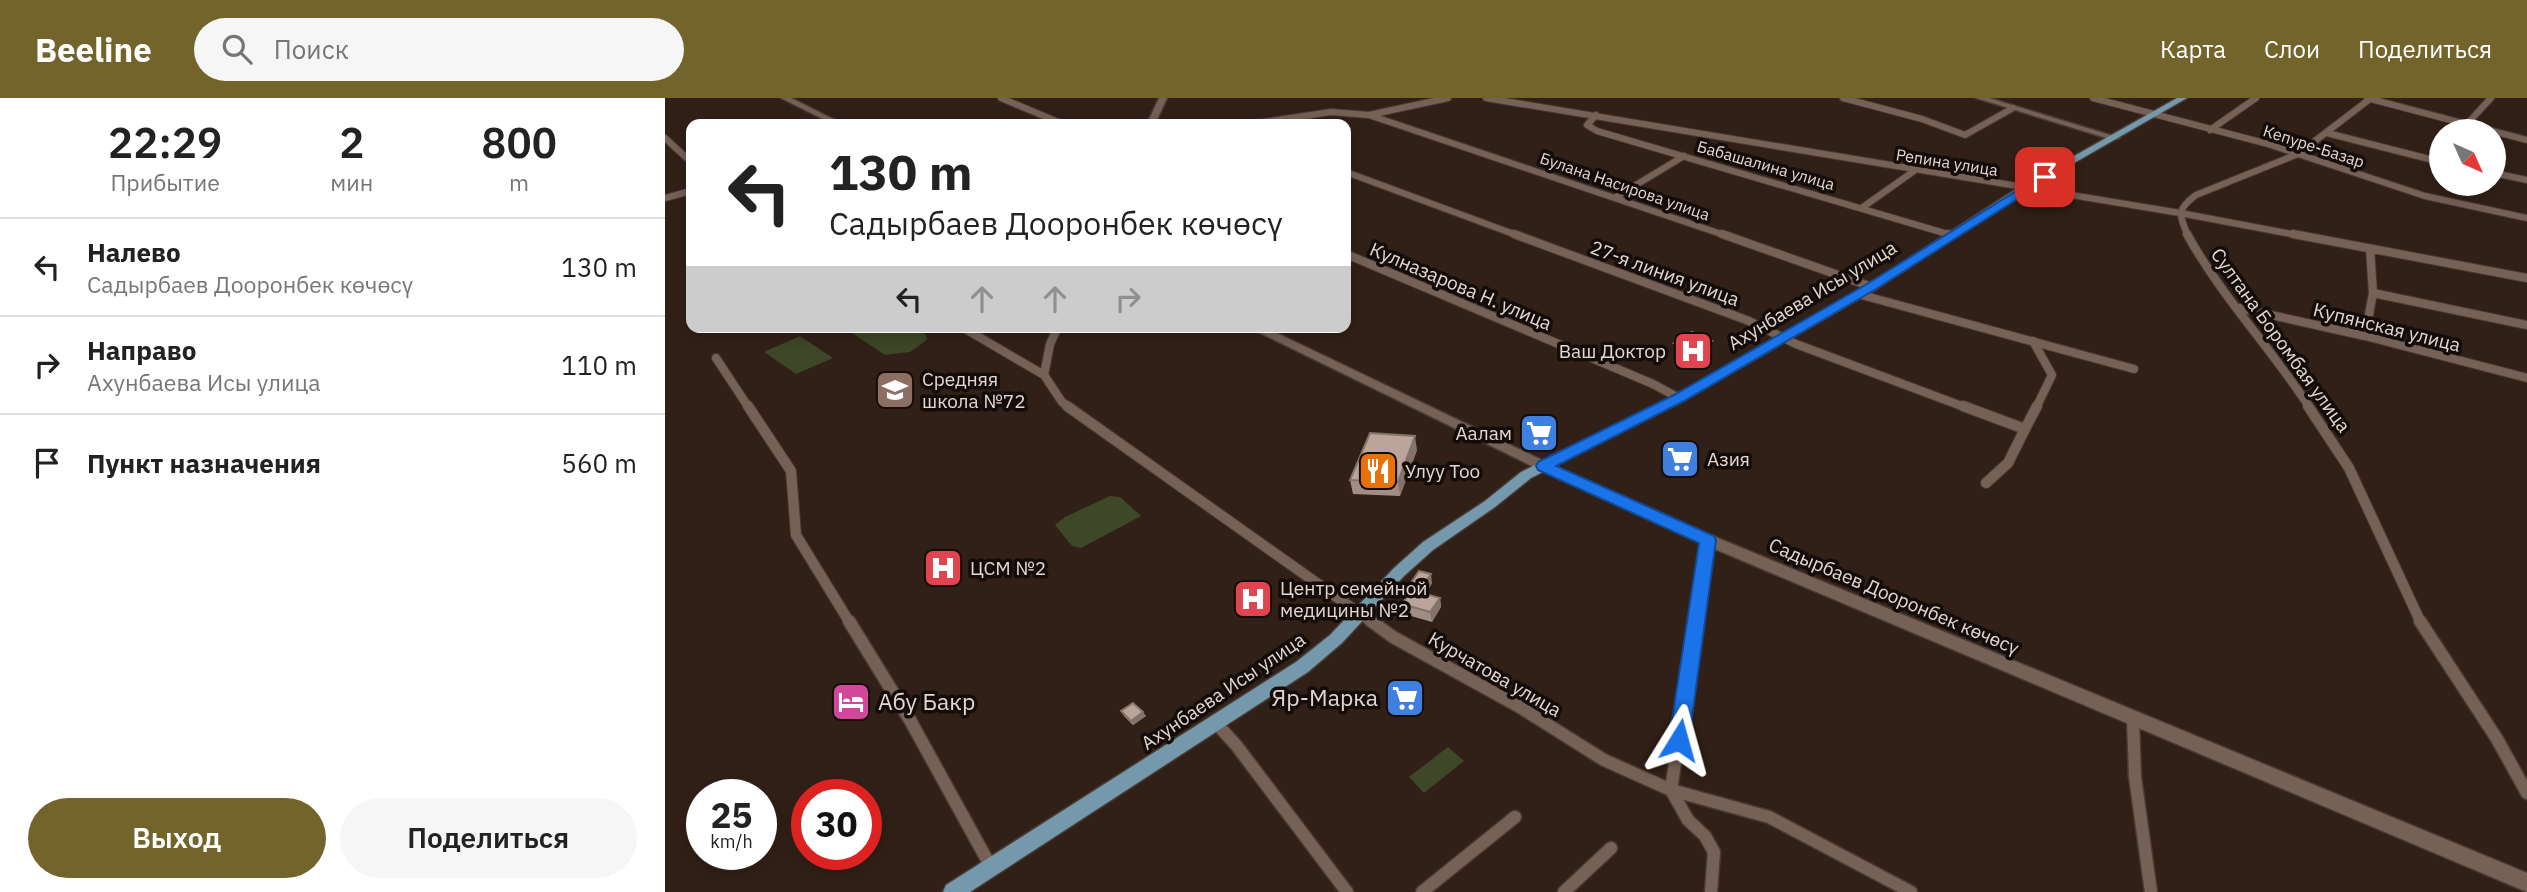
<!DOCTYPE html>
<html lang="ru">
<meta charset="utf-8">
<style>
:root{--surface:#fff;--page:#f6f6f6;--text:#222;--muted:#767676;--line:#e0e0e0;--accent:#73642b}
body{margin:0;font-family:"IBM Plex Sans",sans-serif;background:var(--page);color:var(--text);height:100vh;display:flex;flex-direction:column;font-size:26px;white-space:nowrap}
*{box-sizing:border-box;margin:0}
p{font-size:23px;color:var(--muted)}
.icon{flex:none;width:38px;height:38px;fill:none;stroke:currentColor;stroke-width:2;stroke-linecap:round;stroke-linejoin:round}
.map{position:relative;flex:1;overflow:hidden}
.panel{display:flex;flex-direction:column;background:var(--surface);width:665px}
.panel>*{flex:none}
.top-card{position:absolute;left:21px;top:21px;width:665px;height:214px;border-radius:14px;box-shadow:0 4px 18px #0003;background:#fff;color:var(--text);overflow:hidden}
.needle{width:46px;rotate:135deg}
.fabs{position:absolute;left:1764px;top:21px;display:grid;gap:14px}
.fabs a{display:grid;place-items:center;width:77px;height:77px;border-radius:50%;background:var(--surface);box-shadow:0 4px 18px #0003;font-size:35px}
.speed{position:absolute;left:21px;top:681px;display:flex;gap:14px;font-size:35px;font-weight:700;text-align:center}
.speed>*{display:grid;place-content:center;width:91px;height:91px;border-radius:50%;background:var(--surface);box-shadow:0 4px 18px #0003;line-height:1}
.speed small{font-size:18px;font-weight:400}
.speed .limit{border:10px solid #d22;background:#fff;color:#111}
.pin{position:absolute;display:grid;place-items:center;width:60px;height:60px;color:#fff;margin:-30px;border-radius:14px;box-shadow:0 4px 10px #0006}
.me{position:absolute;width:77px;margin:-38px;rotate:8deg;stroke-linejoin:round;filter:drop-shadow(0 0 5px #0008)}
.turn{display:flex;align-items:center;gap:24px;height:147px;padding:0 28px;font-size:32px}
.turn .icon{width:91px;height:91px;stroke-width:2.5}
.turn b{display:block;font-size:49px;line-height:60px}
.lanes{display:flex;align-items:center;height:66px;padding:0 28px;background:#0003;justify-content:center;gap:35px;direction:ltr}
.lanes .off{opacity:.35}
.eta{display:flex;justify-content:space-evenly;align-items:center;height:119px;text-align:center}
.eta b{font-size:42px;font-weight:600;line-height:49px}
.button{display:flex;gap:14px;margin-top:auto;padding:14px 28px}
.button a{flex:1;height:80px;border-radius:42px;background:var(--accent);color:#fff;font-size:28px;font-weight:600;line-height:80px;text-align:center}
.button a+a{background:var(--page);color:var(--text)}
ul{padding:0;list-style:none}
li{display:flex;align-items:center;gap:21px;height:98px;padding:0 28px;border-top:2px solid var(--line)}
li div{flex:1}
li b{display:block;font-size:26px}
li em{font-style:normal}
header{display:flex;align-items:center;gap:42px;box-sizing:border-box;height:98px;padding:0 35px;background:var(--accent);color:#fff}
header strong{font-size:33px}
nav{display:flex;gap:38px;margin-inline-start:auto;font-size:24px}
.search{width:490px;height:63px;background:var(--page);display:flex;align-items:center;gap:18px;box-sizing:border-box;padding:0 24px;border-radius:38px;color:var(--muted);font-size:26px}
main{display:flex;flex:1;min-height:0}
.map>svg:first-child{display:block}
</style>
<header>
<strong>Beeline</strong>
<div class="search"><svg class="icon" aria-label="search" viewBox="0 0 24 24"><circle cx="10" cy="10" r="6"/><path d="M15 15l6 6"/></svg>Поиск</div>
<nav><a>Карта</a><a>Слои</a><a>Поделиться</a></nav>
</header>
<main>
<section class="panel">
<div class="eta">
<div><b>22:29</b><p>Прибытие</p></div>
<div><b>2</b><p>мин</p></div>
<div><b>800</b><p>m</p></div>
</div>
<ul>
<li><svg class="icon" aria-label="left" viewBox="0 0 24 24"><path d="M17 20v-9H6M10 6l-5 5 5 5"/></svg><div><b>Налево</b><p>Садырбаев Дооронбек көчөсү</p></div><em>130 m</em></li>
<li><svg class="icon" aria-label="right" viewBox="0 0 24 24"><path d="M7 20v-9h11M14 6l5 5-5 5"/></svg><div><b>Направо</b><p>Ахунбаева Исы улица</p></div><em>110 m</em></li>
<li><svg class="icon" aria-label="arrive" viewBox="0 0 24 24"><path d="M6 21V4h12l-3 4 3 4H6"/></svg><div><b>Пункт назначения</b></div><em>560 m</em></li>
</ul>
<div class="button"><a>Выход</a><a>Поделиться</a></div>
</section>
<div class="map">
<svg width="1862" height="794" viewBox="0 0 1862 794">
<rect width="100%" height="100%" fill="#312017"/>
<!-- green -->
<path fill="#3e4727" d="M178 229H248L261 237 262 242 245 254 220 257Z
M135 238 168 260 131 276 99 254Z
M445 398 455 399 476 418 416 450 407 448 390 427 400 419Z
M783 649 799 663 759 695 744 679Z"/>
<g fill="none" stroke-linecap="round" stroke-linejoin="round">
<!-- street-far3 casing -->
<g stroke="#493a34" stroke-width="8">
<path id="street-far3" d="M336 0 398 26
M821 0 1515 115 1637 138
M1178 0 1257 21 1300 37 1348 10
M1428 0 1603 46 1760 98 1862 120
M1702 0 1862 42
M704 17 1062 138
M931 17 922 27 932 33 1286 137
M585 26 666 14 704 17 783 0
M1802 26 1826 0
M1545 32 1591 0
M1662 35 1776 64
M0 40 26 64
M681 74 854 138
M1829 75 1862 82
M951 99 1019 58
M0 100 26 93
M1198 109 1249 73
M1523 138C1514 116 1511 112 1531 97L1633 56 1706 0"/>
</g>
<!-- street-far2 casing -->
<g stroke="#493a34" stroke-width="10">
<path id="street-far2" d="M849 136 1084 223 1131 246 1302 310
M1057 136 1207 189
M1283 136 1286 137
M1522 136C1556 198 1606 250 1645 310
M1628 136 1862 180
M681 156 988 286 1014 300
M1708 195 1862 227
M1193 196 1469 271
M1575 210 1700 238 1862 280
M297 229 379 277 397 304 405 310
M1700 238 1708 195 1705 151
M1368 243 1387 277 1371 310
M51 260 84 310
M379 277 385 246 393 229"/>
</g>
<!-- street-far1 casing -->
<g stroke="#493a34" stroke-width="12">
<path id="street-far1" d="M83 308 126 373 131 437 185 525
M402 308 708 525
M1298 308 1360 331 1343 365 1321 385
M1643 308 1684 370 1756 525
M1360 331 1372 308
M1031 525 1043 442"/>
</g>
<!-- street casing -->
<g stroke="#493a34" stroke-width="15">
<path id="street" d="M184 523 245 622 326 769
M706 523 728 539 853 608 939 662 1006 692 1104 719 1246 794
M1031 523 1006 692 1023 722 1040 738 1049 754 1046 794
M1755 523 1832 641 1862 695
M1468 622 1470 679 1486 794
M550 624 571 647 682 794
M757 794 850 719
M899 794 946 750"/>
</g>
<!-- secondary casing -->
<g stroke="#493a34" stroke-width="3">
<path id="secondary" d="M116 0H126L178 26H168Z
M494 0H502L490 26H482Z
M1311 0H1324L1455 40 1448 42Z
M583 229H599L883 365 1048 438 1862 775V794L1038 446 873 371Z"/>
</g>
<!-- primary casing -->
<g stroke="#493a34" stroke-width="3">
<path id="primary" d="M1512 0H1522L1362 92 1211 191 1018 303 866 380 830 409 768 452 739 478 677 545 643 574 305 794H278L281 787 631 564 665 537 729 470 758 444 820 403 856 374 1010 297 1203 187 1356 88Z"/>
</g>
<!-- street-far3 -->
<use href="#street-far3" stroke="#766157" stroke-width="6"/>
<!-- street-far2 -->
<use href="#street-far2" stroke="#766157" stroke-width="8"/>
<!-- street-far1 -->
<use href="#street-far1" stroke="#766157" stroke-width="10"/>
<!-- street -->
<use href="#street" stroke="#766157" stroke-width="12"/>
<!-- secondary -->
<use href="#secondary" fill="#766157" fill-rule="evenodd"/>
<!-- primary -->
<use href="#primary" fill="#7498ac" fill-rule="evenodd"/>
</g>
<!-- wall -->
<path fill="#a18d84" d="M1009 245 1046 252 1029 263 1009 254Z
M752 352 735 398 688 396 685 382Z
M767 485 761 496 775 500 776 509 767 524 739 516 737 506 743 498 741 492Z
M456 613 481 618 468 627 459 618Z"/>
<!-- shaded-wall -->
<path fill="#83736b" d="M1047 243 1046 252 1029 263 1030 254Z
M750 338 752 352 735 398 733 384Z
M766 476 767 485 756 503 754 494Z
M775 500 776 509 767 524 765 514Z
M478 614 481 618 468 627 466 623Z"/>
<!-- building -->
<path fill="#bba499" stroke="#83736b" stroke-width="2" d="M1027 234 1047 243 1030 254 1009 245Z
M705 335 750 338 733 384 685 382Z
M754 473 766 476 754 494 775 500 765 514 737 506 746 493 741 492Z
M468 605 478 614 466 623 456 613Z"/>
<!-- route -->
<path fill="#1a73e8" stroke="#114b97" stroke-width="2" d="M1380 75 1384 76V81L1211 191 1019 303 891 368 1049 438 1051 442 1024 642 1021 648 1014 650 1007 648 1004 642 1034 445 873 372 871 368 873 364 1009 297 1202 186Z"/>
<!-- icons -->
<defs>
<g id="hospital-square" transform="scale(2.0125)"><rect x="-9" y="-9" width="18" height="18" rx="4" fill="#e0444e" stroke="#140c08"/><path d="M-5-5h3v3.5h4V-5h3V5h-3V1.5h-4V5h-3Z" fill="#fff"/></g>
<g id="school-square" transform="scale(2.0125)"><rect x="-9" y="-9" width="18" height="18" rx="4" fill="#8d6e63" stroke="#140c08"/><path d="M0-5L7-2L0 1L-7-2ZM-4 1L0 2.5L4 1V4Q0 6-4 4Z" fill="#fff"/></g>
<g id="supermarket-square" transform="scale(2.0125)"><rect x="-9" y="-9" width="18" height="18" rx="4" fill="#3f7fe0" stroke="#140c08"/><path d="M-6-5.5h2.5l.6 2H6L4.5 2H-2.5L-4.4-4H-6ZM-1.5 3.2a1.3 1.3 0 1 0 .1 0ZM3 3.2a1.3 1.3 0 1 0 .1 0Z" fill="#fff"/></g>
<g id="restaurant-square" transform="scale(2.0125)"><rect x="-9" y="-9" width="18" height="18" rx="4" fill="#e8710a" stroke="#140c08"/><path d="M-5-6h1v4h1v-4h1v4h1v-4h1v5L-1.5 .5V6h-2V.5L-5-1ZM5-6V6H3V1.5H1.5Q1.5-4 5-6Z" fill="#fff"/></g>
<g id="hotel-square" transform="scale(2.0125)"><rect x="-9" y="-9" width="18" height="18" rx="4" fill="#d1479c" stroke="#140c08"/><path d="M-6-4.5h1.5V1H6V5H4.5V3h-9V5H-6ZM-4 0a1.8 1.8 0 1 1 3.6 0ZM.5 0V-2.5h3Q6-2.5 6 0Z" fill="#fff"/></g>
</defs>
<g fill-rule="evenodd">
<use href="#hospital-square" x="1028" y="253"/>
<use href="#school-square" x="230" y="292"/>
<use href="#supermarket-square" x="874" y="335"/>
<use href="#supermarket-square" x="1015" y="361"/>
<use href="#restaurant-square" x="713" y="373"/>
<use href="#hospital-square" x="278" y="470"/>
<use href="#hospital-square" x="588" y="501"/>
<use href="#supermarket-square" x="740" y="600"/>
<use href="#hotel-square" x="186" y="604"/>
</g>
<g text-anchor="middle" stroke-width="7" stroke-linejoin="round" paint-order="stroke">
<!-- far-street labels -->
<g font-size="16" fill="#e3d7d1" stroke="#140c08">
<text transform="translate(1649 48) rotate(18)" y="6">Кепуре-Базар</text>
<text transform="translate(1282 64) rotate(9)" y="6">Репина улица</text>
<text transform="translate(1101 67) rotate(16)" y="6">Бабашалина улица</text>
<text transform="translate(960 88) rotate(19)" y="6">Булана Насирова улица</text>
</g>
<!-- street labels -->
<g font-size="19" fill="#e3d7d1" stroke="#140c08">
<text transform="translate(1000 175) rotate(20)" y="7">27-я линия улица</text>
<text transform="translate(796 188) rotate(23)" y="7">Кулназарова Н. улица</text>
<text transform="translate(1147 197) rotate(-31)" y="7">Ахунбаева Исы улица</text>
<text transform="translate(1722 229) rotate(14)" y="7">Купянская улица</text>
<text transform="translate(1616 242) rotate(54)" y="7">Султана Боромбая улица</text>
<text transform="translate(1229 498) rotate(23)" y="7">Садырбаев Дооронбек көчөсү</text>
<text transform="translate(830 576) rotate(30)" y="7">Курчатова улица</text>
<text transform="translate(558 593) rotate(-34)" y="7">Ахунбаева Исы улица</text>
</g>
<!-- poi labels -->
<g font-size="19" fill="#e3d7d1" stroke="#140c08" text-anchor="start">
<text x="1001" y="260" text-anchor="end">Ваш Доктор</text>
<text x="257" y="288">Средняя<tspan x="257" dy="22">школа №72</tspan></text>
<text x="847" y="342" text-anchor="end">Аалам</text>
<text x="1042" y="368">Азия</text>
<text x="740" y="380">Улуу Тоо</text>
<text x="305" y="477">ЦСМ №2</text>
<text x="615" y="497">Центр семейной<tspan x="615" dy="22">медицины №2</tspan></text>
</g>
<!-- near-poi labels -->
<g font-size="23" fill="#e3d7d1" stroke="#140c08" text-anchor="end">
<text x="713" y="608">Яр-Марка</text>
<text x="213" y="612" text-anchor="start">Абу Бакр</text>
</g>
</g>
</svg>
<div class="fabs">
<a><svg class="needle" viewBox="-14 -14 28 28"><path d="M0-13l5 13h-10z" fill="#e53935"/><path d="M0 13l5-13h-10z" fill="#767676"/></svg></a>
</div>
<div class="speed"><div>25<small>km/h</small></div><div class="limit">30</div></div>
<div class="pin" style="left:1380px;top:79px;background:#d93025"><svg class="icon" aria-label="arrive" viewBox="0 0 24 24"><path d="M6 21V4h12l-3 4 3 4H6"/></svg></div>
<svg class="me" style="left:1014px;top:642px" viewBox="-20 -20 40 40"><path d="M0-17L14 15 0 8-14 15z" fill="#1a73e8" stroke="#fff" stroke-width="4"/></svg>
<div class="top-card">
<div class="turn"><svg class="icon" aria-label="left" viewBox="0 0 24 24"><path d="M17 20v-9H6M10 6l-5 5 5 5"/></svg><div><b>130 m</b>Садырбаев Дооронбек көчөсү</div></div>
<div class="lanes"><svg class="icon" aria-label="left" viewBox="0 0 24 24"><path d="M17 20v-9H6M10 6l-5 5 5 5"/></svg><svg class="icon off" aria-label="ahead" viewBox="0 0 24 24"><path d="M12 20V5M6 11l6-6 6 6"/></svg><svg class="icon off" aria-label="ahead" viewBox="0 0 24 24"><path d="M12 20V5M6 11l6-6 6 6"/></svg><svg class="icon off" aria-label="right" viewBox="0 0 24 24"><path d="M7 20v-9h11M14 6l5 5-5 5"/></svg></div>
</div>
</div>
</main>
